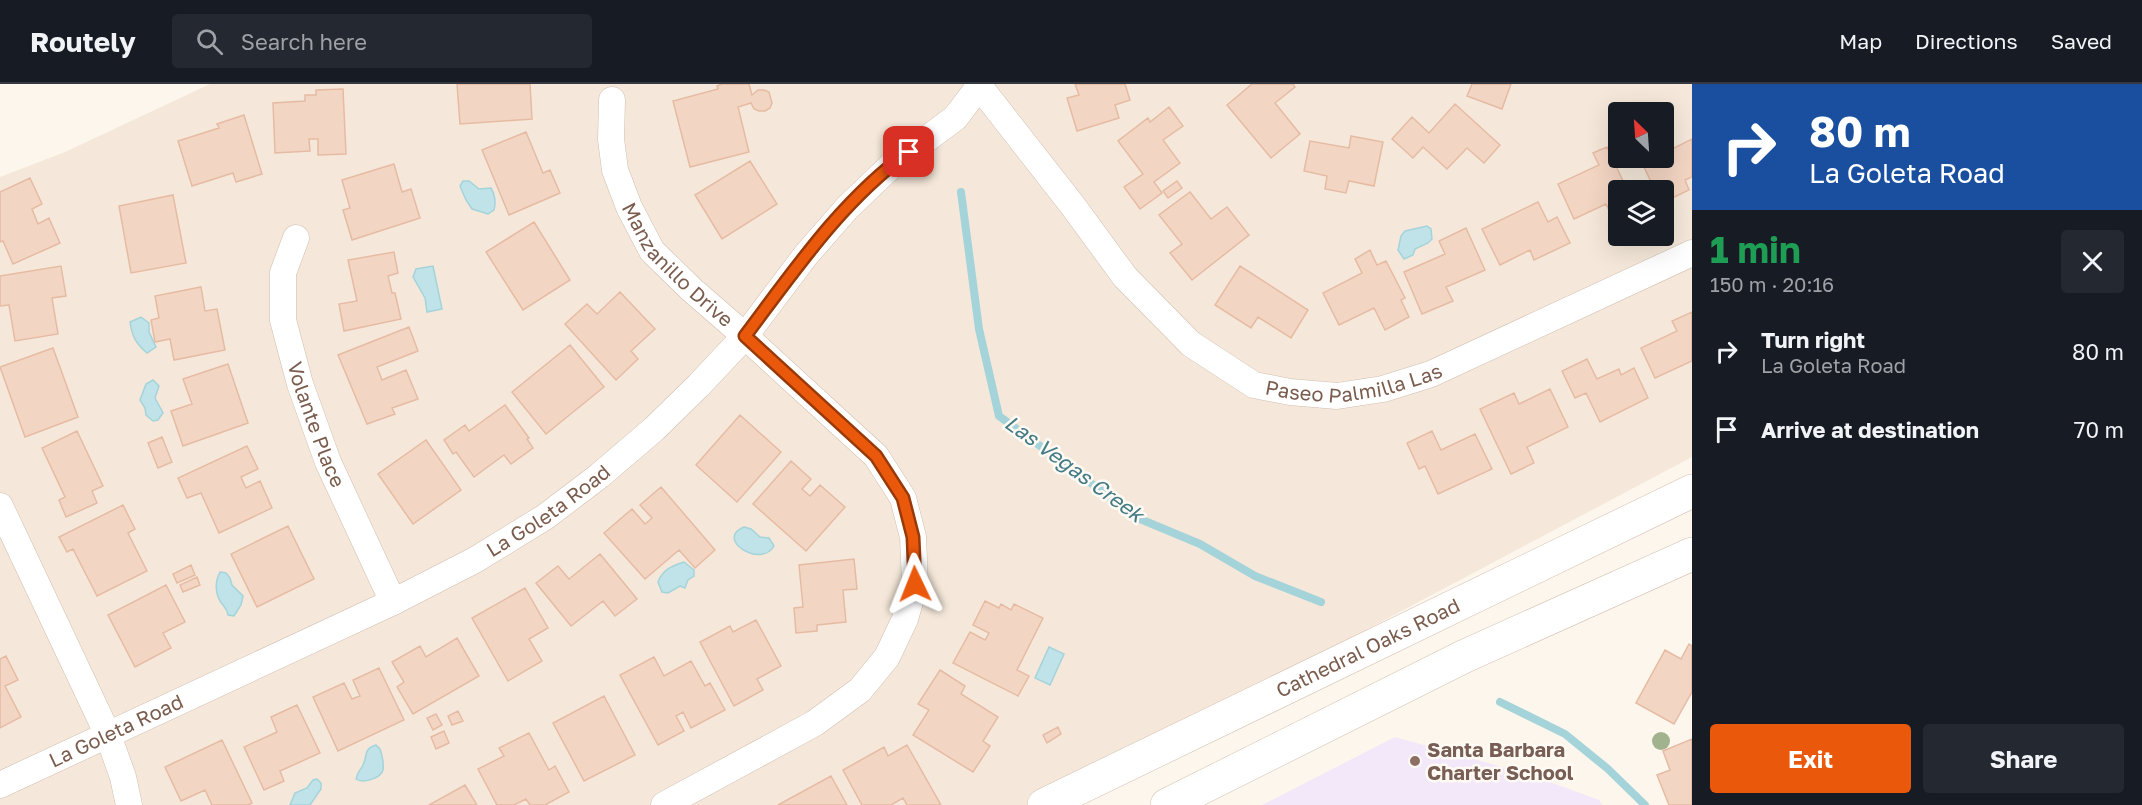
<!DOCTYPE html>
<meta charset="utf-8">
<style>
:root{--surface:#171b24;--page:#242831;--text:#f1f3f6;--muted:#9ea1a6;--line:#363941;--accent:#ea580c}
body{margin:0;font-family:"Golos Text",sans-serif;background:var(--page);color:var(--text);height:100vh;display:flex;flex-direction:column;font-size:22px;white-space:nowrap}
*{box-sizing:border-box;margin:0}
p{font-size:20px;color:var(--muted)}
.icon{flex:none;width:33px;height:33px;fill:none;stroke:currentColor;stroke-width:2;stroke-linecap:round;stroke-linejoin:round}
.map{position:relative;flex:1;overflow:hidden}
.panel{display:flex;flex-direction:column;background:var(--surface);width:450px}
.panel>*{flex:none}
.banner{background:#1a4fa0;color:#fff;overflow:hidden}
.needle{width:39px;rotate:335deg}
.tools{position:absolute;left:1608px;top:18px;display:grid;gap:12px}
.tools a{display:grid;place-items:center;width:66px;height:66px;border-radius:6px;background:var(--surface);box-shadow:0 6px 24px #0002;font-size:30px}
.pin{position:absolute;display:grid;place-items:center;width:51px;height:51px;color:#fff;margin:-26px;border-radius:12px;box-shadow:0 3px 9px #0006}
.me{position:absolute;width:66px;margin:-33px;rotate:358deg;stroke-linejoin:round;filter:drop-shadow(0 0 4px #0008)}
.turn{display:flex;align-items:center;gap:21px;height:126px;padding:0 18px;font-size:27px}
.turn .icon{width:78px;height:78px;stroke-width:2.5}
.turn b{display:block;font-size:42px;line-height:51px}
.round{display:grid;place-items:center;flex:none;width:63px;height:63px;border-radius:6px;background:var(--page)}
.headline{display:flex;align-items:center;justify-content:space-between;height:102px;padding:0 18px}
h1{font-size:36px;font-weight:700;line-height:45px;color:#1e9e55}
.action{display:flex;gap:12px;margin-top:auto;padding:12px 18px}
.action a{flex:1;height:69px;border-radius:6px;background:var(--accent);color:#fff;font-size:24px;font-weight:700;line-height:69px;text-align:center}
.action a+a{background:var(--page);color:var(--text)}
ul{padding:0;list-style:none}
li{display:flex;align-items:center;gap:18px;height:78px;padding:0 18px}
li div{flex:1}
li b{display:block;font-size:22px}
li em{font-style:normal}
header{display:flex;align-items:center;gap:36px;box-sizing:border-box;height:84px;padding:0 30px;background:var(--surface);border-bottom:2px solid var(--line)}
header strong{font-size:28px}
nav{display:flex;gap:33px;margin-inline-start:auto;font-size:21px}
.search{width:420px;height:54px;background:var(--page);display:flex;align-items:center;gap:15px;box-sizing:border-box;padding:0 21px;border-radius:6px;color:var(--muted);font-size:22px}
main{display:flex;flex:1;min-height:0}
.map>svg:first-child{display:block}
</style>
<header>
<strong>Routely</strong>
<div class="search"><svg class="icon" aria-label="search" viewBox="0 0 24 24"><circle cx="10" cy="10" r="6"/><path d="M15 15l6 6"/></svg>Search here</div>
<nav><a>Map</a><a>Directions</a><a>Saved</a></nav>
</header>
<main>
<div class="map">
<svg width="1692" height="721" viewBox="0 0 1692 721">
<rect width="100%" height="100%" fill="#fdf6ec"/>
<!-- residential -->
<path fill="#f5e8da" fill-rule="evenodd" d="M210 0H1692V373L1036 721H0V93L65 68ZM1618 28H1664V74H1618ZM1618 106H1664V152H1618Z"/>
<!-- education -->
<path fill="#f3e8fa" d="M1395 653 1531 691 1599 716 1602 721H1262Z"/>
<!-- water -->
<path fill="#bfe3e8" stroke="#a5d3da" stroke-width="1.5" d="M463 97H469L479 105 491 104C495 110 496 119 494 126L488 130 472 125 466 116 460 102Z
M1427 142 1431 145 1432 155 1428 159 1415 165 1413 171 1404 175 1398 166 1401 152 1405 147Z
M433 182 442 225 427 228 425 214 413 193 416 185Z
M141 233 149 239V248L156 263 147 269C136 260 132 252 130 238Z
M153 296 159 302 155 314 163 329 158 336 153 337 146 331 145 324 140 316 146 300Z
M744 443 751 445 760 453 769 454 774 462C761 485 714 455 744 443Z
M684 478 694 486V492L688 496 685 504 680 502 668 509 662 508 658 498C663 485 672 482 684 478Z
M220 488 226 489 230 494 232 501 243 512 241 521 234 532 228 531C227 524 224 523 220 517 215 508 215 497 220 488Z
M1049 563 1064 570 1050 601 1035 594Z
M376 661 380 665C382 670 384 680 383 686 381 694 363 700 356 695 357 688 360 687 363 681 368 671 363 665 376 661Z
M317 695 321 699V705L310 721H290L295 709 307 704 313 696Z"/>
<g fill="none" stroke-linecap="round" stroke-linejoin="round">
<!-- stream -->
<path stroke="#a5d3da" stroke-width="8" d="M961 108 979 245 999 332 1140 435 1200 460 1255 492 1321 518
M1500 618 1565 650 1608 685 1645 721"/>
</g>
<!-- building -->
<path fill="#f3d5c3" stroke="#e6bba3" stroke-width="1.5" d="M457 0H530L532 35 460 40Z
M722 0H749L752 11 758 6H764L769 8 772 19 770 24 765 27H759L754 25 751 19 738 23 749 68 690 83 673 17 718 5 717 2Z
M1075 0H1125L1130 16 1115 21 1119 34 1077 47 1067 14 1079 11Z
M1252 0H1293L1295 3 1275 19 1300 50 1271 74 1227 21Z
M1472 0H1511L1502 25 1467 12Z
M343 5 346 70 318 71V55H309L310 67 275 69 273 19 305 17V11H316V6Z
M1455 20 1500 61 1484 79 1467 64 1447 85 1423 63 1413 74 1392 55 1412 33 1429 49Z
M1169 23 1183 42 1163 56 1180 79 1154 98 1162 109 1140 125 1124 103 1143 90 1118 57 1148 34 1150 38Z
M244 31 262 90 236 98 233 89 192 102 178 57 219 44 217 40Z
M526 48 543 89 550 86 560 109 509 131 482 66Z
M1351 52 1383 58 1374 102 1349 97 1346 109 1325 105 1327 92 1304 87 1310 57 1349 64Z
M1692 55V93L1685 96 1689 106 1664 118V106H1655L1642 79 1653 74H1664V69Z
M1607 63 1625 101 1632 97 1636 106H1618V140L1616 141 1606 120 1574 135 1558 100 1599 81 1593 69Z
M750 77 777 120 722 155 695 111Z
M394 80 402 108 411 105 420 134 352 156 343 126 350 124 342 96Z
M30 94 42 120 32 125 38 140 49 134 60 159 13 180 3 157 0 158V108Z
M1177 97 1182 104 1168 114 1163 107Z
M1190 108 1211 135 1227 123 1249 151 1192 196 1170 169 1182 160 1159 131Z
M173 111 186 179 131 189 119 122Z
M1538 118 1548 138 1557 133 1570 159 1534 176 1530 166 1500 181 1482 145Z
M534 138 570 196 523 226 486 168Z
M1466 144 1485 186 1446 203 1453 217 1422 230 1404 188 1445 170 1439 157Z
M1370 166 1377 181 1386 177 1405 214 1401 216 1409 233 1385 246 1374 224 1339 241 1323 209 1362 189 1355 175Z
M394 168 398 189 388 192 392 209H395L401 235 344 247 339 220 357 217 348 176Z
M61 182 66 212 52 214 58 250 15 257 9 221 0 222V192Z
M1240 182 1308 226 1291 254 1258 233 1251 244 1215 221Z
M201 203 205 227 217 225 225 266 174 276 170 255 155 258 151 236 159 234 155 212Z
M620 208 655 245 631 267 638 275 616 296 565 240 587 220 597 230Z
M1692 228V277L1655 294 1641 264 1677 247 1672 237Z
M409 243 418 267 377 283 382 296 406 286 418 315 392 324 395 330 367 340 338 271Z
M570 261 604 303 546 350 512 308Z
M53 264 78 333 25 353 0 283Z
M1587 275 1597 295 1619 285 1621 291 1634 284 1648 314 1600 338 1586 309 1575 314 1562 287Z
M228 280 248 339 183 362 171 327 192 320 183 295Z
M1550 305 1568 343 1527 363 1534 379 1511 390 1480 325 1514 309 1519 320Z
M505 321 529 354 527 355 533 364 511 380 504 371 474 393 456 368 453 370 444 356 465 341 469 347Z
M740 331 781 368 737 418 696 381Z
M77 347 103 402 92 407 97 419 66 433 59 416 65 413 42 364Z
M1432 347 1441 366 1475 350 1492 385 1438 410 1425 382 1419 385 1407 359Z
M162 353 172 378 158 384 148 359Z
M426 356 461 406 413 440 378 390Z
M247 362 258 385 241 393 246 404 260 397 272 424 219 449 201 409 187 414 178 394Z
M791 377 811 395 802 405 810 412 820 401 845 423 806 467 753 420Z
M661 403 715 466 695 484 679 466 645 495 604 449 632 425 645 440 652 434 640 421Z
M123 421 135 445 128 449 147 487 97 512 73 465 67 468 59 453Z
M288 442 314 495 257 523 231 470Z
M600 470 637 515 615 532 603 517 571 542 536 499 558 482 569 495Z
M854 475 857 505 843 506 846 538 817 541V547L796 549 794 524 803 523 799 481Z
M191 481 195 491 177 499 173 490Z
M197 493 200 501 183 508 180 501Z
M166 501 185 538 163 549 171 564 135 583 108 531Z
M525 504 548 544 529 555 542 577 508 597 472 534Z
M985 517 999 524 1001 520 1011 526 1014 520 1043 534 1017 586 1029 592 1018 612 953 579 970 548 985 556 989 549 973 541Z
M756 536 781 582 757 595 763 606 734 622 700 558 730 542 733 548Z
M457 554 479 592 413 630 397 603 404 598 392 578 420 562 426 573Z
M1689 560 1692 562V608L1674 640 1636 619 1665 566 1681 575Z
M6 572 18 596 5 602 21 633 0 644V575Z
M654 573 664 592 691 577 705 602 710 599 725 626 691 644 683 628 676 632 684 647 658 661 620 591Z
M379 584 404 636 338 667 313 613 344 599 352 615 360 612 353 596Z
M940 586 965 602 961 610 998 633 983 657 990 662 973 688 913 651 929 626 918 620Z
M604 612 635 671 584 697 553 639Z
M297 621 320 669 280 687 284 697 264 706 244 663 277 648 271 633Z
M458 627 463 637 452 641 448 632Z
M436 630 442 641 433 646 427 634Z
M1058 643 1061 650 1047 659 1043 651Z
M444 647 449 659 436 665 431 653Z
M529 649 549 686 555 682 569 708 545 721H530L526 715 514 721H497L478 685 504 672 499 664Z
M1692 655V721H1669L1657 691 1670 686 1663 667Z
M222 656 252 719 248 721H212L205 706 181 717 165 683Z
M907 661 941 721H907L903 714 891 721H862L843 686 884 663 888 672Z
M831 692 847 721H778Z
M465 701 477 721H429Z"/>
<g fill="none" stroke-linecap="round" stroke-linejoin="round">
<!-- minor casing -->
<g stroke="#d1beb0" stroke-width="27">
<g id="minor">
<path id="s1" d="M980 3 1073 122 1125 193 1191 260 1254 301 1290 308 1337 312 1383 305 1431 290 1692 169"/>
<path id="s2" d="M612 16 611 55 615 86 629 123 652 167 691 205 745 252 876 372 903 414 913 453 915 500 905 535 887 573 860 606 815 639 664 721"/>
<path id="s3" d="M296 154 283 189V236L300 300 328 378 393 518"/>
<path d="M0 422 108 651 123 693 129 721"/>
<path id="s4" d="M0 701 393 518 475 476 545 433 599 392 654 345 699 301 745 252 806 171 847 124 893 80 955 34 981 0"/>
</g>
</g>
<!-- secondary casing -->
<g stroke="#d6c0b0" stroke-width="34">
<g id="secondary">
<path id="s5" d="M1044 721 1692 407"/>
<path d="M1167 721 1465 572 1692 470"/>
</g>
</g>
<!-- minor -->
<use href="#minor" stroke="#fff" stroke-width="26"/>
<!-- secondary -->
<use href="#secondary" stroke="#fff" stroke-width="33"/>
</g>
<!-- trees -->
<circle fill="#a0b28e" cx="1661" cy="657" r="9"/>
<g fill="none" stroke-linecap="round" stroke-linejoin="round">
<!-- route casing -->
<g stroke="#983908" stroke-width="15">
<path id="route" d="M909 68C842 116 794 187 745 252L876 372 903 414 913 453 915 500"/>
</g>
<!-- route -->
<use href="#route" stroke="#ea580c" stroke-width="10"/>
</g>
<!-- markers -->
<circle fill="#8d6e63" stroke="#fffaf3" stroke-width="2" cx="1415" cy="677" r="6"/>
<g text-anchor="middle" stroke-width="5" stroke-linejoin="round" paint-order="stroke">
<!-- street labels -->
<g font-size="20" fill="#7a5c4d" stroke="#fffaf3">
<text dy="7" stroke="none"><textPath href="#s2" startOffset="186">Manzanillo Drive</textPath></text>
<text dy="7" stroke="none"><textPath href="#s1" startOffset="510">Paseo Palmilla Las</textPath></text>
<text dy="7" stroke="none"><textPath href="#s3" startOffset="194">Volante Place</textPath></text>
<text dy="7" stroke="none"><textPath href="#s4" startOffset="614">La Goleta Road</textPath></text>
<text dy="7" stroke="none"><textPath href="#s5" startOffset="360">Cathedral Oaks Road</textPath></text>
<text dy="7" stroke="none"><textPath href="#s4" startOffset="128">La Goleta Road</textPath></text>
</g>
<!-- education labels -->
<g font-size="20" font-weight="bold" fill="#785e54" stroke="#fffaf3" text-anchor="start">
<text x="1427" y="673">Santa Barbara<tspan x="1427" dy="23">Charter School</tspan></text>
</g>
<!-- water labels -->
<g font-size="21" font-style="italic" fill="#437c86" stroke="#fffaf3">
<text transform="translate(1074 385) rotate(36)" y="7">Las Vegas Creek</text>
</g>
</g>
</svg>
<div class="tools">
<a><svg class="needle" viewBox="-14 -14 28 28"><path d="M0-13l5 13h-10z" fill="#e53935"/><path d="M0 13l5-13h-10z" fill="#9ea1a6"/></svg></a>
<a><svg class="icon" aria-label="layers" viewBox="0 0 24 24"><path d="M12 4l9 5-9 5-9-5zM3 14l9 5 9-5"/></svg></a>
</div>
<div class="pin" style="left:909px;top:68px;background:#d93025"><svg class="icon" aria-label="arrive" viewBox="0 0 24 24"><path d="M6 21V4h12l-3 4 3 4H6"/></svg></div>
<svg class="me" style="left:915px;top:500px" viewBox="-20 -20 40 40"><path d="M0-17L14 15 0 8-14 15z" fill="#ea580c" stroke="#fff" stroke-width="4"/></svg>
</div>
<section class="panel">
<div class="banner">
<div class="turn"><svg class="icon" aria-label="right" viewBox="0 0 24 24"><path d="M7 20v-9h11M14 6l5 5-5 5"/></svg><div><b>80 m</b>La Goleta Road</div></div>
</div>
<div class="headline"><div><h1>1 min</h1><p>150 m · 20:16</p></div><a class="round"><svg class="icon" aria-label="close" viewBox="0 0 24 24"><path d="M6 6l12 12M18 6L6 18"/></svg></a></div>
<ul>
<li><svg class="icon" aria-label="right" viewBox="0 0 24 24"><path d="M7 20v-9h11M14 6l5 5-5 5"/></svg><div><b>Turn right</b><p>La Goleta Road</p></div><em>80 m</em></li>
<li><svg class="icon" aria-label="arrive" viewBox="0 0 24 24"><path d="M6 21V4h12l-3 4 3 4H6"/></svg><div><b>Arrive at destination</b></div><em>70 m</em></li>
</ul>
<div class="action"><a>Exit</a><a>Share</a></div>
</section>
</main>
